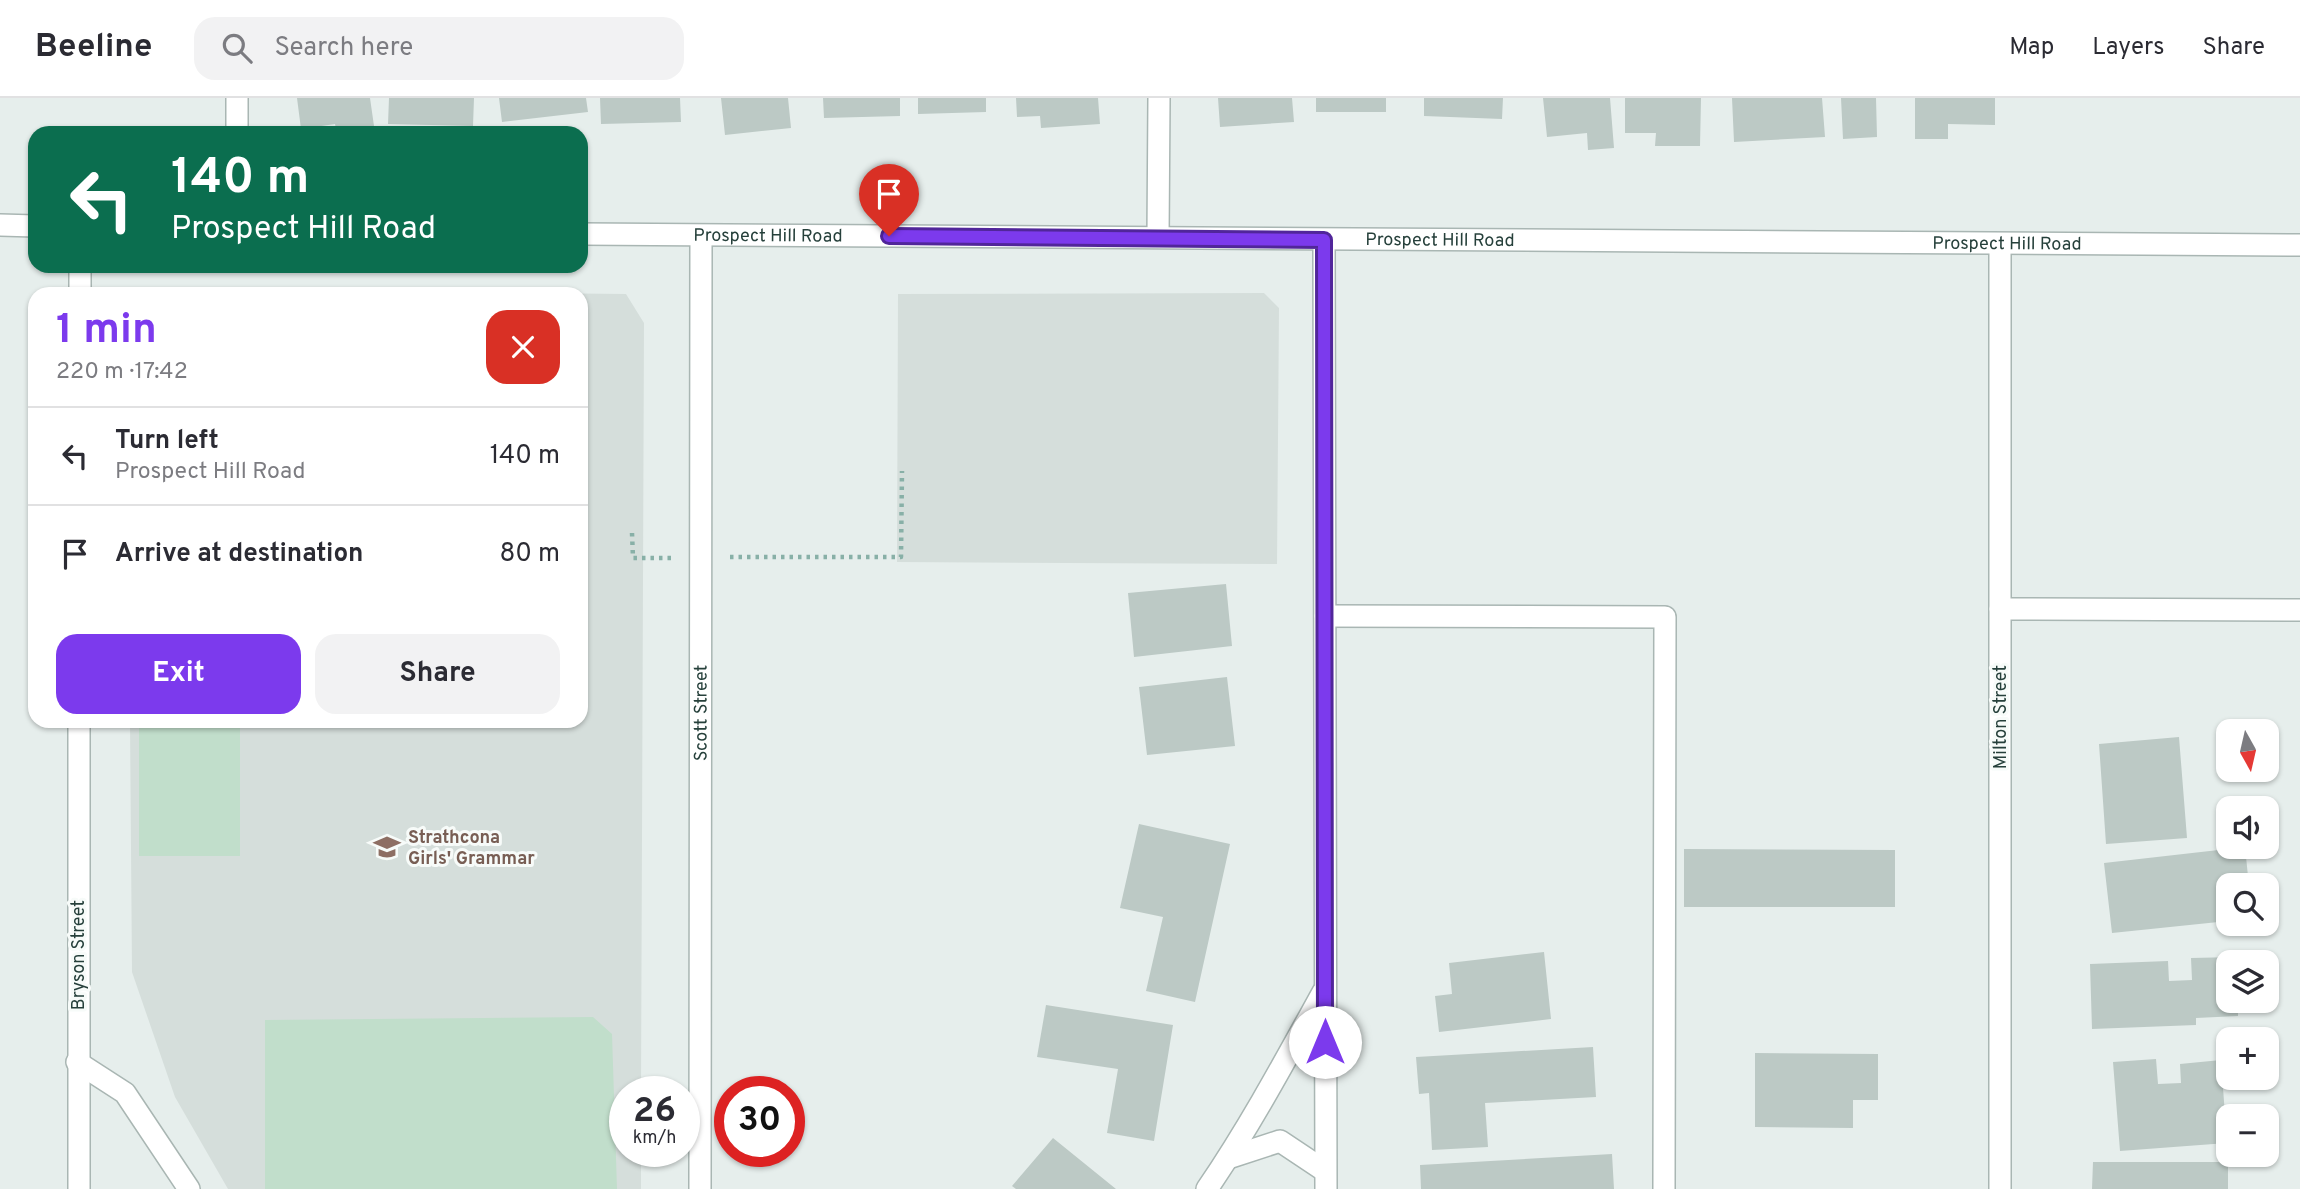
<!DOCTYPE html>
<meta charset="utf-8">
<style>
:root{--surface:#fff;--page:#f2f2f3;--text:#2b2b33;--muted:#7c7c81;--line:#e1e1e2;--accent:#7c3aed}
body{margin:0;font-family:Overpass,sans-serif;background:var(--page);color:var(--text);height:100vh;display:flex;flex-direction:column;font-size:26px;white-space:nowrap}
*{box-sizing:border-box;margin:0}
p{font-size:23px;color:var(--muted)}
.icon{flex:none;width:38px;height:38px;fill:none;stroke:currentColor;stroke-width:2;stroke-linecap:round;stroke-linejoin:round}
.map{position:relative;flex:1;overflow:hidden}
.side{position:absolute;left:28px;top:189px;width:560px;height:441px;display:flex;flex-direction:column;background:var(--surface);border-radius:21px;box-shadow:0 2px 5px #0004}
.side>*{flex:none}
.guide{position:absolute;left:28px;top:28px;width:560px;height:147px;border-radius:21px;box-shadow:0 2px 5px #0004;background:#0b6e4f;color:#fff;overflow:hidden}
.needle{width:46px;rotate:172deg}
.controls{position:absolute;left:2216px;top:621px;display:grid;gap:14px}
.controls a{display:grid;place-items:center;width:63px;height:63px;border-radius:14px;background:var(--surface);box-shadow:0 2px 5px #0004;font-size:35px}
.speed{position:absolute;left:609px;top:978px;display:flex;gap:14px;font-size:35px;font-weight:700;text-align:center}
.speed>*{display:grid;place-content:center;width:91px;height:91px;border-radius:50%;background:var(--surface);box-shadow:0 2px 5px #0004;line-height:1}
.speed small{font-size:18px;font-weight:400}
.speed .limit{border:10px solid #d22;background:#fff;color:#111}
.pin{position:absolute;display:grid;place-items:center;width:60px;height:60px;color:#fff;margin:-72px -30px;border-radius:50% 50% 50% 0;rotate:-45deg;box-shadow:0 0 7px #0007}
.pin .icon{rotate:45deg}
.me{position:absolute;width:77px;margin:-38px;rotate:0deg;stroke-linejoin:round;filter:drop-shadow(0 0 5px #0008)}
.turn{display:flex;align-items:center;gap:24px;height:147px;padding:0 28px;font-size:32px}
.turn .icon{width:91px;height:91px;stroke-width:2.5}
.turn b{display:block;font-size:49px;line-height:60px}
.round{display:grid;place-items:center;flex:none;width:74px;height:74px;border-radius:21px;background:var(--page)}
.head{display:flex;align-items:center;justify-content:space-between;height:119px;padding:0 28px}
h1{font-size:42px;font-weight:700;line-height:52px;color:var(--accent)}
.cta{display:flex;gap:14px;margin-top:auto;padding:14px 28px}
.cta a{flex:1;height:80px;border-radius:21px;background:var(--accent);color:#fff;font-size:28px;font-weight:700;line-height:80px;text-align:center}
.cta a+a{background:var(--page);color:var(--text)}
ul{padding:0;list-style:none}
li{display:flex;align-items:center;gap:21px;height:98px;padding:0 28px;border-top:2px solid var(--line)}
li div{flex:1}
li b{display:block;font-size:26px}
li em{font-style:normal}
header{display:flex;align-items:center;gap:42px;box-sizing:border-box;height:98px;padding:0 35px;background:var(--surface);border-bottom:2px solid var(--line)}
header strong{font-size:33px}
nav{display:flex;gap:38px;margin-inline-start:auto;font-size:24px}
.search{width:490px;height:63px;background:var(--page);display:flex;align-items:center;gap:18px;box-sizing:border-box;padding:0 24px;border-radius:21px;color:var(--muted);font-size:26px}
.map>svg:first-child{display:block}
</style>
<header>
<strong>Beeline</strong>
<div class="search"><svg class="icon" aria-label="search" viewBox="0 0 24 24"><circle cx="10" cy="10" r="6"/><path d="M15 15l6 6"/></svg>Search here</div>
<nav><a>Map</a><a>Layers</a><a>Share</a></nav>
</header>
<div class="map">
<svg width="2300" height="1091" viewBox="0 0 2300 1091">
<rect width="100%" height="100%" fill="#e6eeec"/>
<!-- built -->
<path fill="#d5dedb" d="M145 191 626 196 644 225 641 994H625V1054H641V1091H228L175 999 132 874 130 623H581V196H140Z
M1264 195 1279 210 1277 466 897 464 898 196Z"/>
<!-- green -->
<path fill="#c1decb" d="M139 623H240V758H139Z
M593 919 612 936 617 1091H265V922Z"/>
<!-- building -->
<path fill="#bcc9c5" d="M297 0H370L375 35H337L335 26 301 31Z
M389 0H474L473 28 388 26Z
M499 0H586L588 14 502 24Z
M600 0H680L681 24 601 26Z
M721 0H788L791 30 725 37Z
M823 0H900V18L824 20Z
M918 0H986V14L918 16Z
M1016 0H1098L1100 26 1041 30 1040 18 1017 19Z
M1218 0H1292L1294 24 1220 29Z
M1316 0H1386V14H1316Z
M1424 0H1503L1502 21 1424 18Z
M1543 0H1610L1614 50 1588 52 1587 35 1547 39Z
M1625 0H1701L1700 48H1655L1656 35H1625Z
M1732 0H1822L1825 39 1734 44Z
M1841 0H1876L1877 39 1843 41Z
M1915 0H1995V27L1948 26V41H1915Z
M1226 486 1232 548 1134 559 1128 495Z
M1227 579 1235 648 1147 657 1139 589Z
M2179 639 2187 740 2106 746 2099 646Z
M1139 726 1230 746 1195 904 1146 893 1163 819 1120 810Z
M2245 749 2249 788H2228V823L2112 835 2104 765Z
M1684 751 1895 752V809H1684Z
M1544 854 1551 921 1439 934 1435 898 1452 896 1449 865Z
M2236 859V864H2228V903H2238V918L2196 920V927L2092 931 2090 866 2168 863 2169 883 2192 882 2191 860Z
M1046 907 1173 927 1154 1043 1107 1035 1118 971 1037 959Z
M1593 949 1596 999 1485 1005 1488 1049 1432 1052 1429 995 1419 996 1416 959Z
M1755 955 1878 956V1002H1853V1030L1755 1029Z
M2156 961 2158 986 2181 985 2180 966 2221 962 2227 1045 2120 1053 2113 964Z
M1053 1040 1116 1091H1016L1012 1088Z
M1612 1056 1614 1091H1421L1420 1067Z
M2093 1064H2228V1091H2092Z"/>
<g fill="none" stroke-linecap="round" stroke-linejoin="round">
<!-- minor casing -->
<g stroke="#a9b6b3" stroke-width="24">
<g id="minor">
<path d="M237 35V0"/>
<path d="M0 127 35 128"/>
<path id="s1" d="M581 136 2300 147"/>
<path d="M1158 139 1159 0"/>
<path d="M1324 142 1326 1091"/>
<path d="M80 196V168"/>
<path d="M2000 511 2300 512"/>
<path d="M1325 518 1665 519 1664 1091"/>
<path d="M79 623V1091"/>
<path d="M77 964 125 995 189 1091"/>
<path d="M1228 1060 1280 1043 1325 1073"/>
<path id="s2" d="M700 1091 701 138"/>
<path d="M1207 1091C1250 1028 1286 961 1323 894"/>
<path d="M2000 1091V146"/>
</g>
</g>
<!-- path -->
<path stroke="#88b0a7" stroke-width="4.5" stroke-dasharray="3.5 5" stroke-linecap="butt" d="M632 435 633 460H672
M730 459H901L902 373"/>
<!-- minor -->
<use href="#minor" stroke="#fff" stroke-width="21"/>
</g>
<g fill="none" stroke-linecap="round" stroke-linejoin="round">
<!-- route casing -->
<g stroke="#51269a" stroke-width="18">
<path id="route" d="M889 138 1324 142 1325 944"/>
</g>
<!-- route -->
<use href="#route" stroke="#7c3aed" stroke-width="12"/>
</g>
<!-- icons -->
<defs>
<g id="school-bare" transform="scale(2.1)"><path d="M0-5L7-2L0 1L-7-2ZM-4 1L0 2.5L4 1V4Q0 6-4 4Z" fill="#8d6e63" stroke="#f7fbf9" stroke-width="2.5" paint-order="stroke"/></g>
</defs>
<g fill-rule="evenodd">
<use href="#school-bare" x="387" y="749"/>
</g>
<g text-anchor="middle" stroke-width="6" stroke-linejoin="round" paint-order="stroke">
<!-- street labels -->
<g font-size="18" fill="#26403b" stroke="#f7fbf9">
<text dy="6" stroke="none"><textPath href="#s1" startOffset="187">Prospect Hill Road</textPath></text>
<text dy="6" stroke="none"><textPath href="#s1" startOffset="859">Prospect Hill Road</textPath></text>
<text dy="6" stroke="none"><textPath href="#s1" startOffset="1426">Prospect Hill Road</textPath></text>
<text dy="6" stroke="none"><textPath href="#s2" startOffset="476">Scott Street</textPath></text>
<text transform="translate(2000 619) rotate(-90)" y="6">Milton Street</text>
<text transform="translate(78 857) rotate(-90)" y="6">Bryson Street</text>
</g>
<!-- education labels -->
<g font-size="18" font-weight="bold" fill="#785e54" stroke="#f7fbf9" text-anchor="start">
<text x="408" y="745">Strathcona<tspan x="408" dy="21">Girls' Grammar</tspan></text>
</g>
</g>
</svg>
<div class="controls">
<a><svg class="needle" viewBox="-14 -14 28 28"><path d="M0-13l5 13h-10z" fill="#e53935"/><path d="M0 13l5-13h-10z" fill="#7c7c81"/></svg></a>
<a><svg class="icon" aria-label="sound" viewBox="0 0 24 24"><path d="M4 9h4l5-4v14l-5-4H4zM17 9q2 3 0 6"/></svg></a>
<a><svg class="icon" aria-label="search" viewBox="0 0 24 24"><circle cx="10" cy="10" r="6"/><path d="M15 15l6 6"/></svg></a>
<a><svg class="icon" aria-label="layers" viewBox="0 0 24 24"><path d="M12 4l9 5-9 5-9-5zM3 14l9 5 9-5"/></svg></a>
<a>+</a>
<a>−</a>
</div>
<div class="speed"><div>26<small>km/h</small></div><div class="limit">30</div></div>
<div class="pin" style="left:889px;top:138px;background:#d93025"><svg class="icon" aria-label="arrive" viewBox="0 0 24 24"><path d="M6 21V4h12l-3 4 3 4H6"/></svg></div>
<svg class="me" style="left:1325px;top:944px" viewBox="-20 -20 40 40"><circle r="19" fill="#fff"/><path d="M0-13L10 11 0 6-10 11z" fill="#7c3aed"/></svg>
<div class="guide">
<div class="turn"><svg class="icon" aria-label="left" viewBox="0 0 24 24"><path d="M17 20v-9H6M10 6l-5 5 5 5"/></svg><div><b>140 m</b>Prospect Hill Road</div></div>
</div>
<section class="side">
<div class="head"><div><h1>1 min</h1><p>220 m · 17:42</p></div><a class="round" style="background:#d93025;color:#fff"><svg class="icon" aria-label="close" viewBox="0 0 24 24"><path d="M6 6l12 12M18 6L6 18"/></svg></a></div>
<ul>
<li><svg class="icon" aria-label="left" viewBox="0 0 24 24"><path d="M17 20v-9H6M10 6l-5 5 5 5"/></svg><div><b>Turn left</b><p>Prospect Hill Road</p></div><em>140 m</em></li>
<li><svg class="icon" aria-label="arrive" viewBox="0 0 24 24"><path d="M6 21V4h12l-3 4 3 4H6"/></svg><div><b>Arrive at destination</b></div><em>80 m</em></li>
</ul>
<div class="cta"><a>Exit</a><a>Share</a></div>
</section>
</div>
